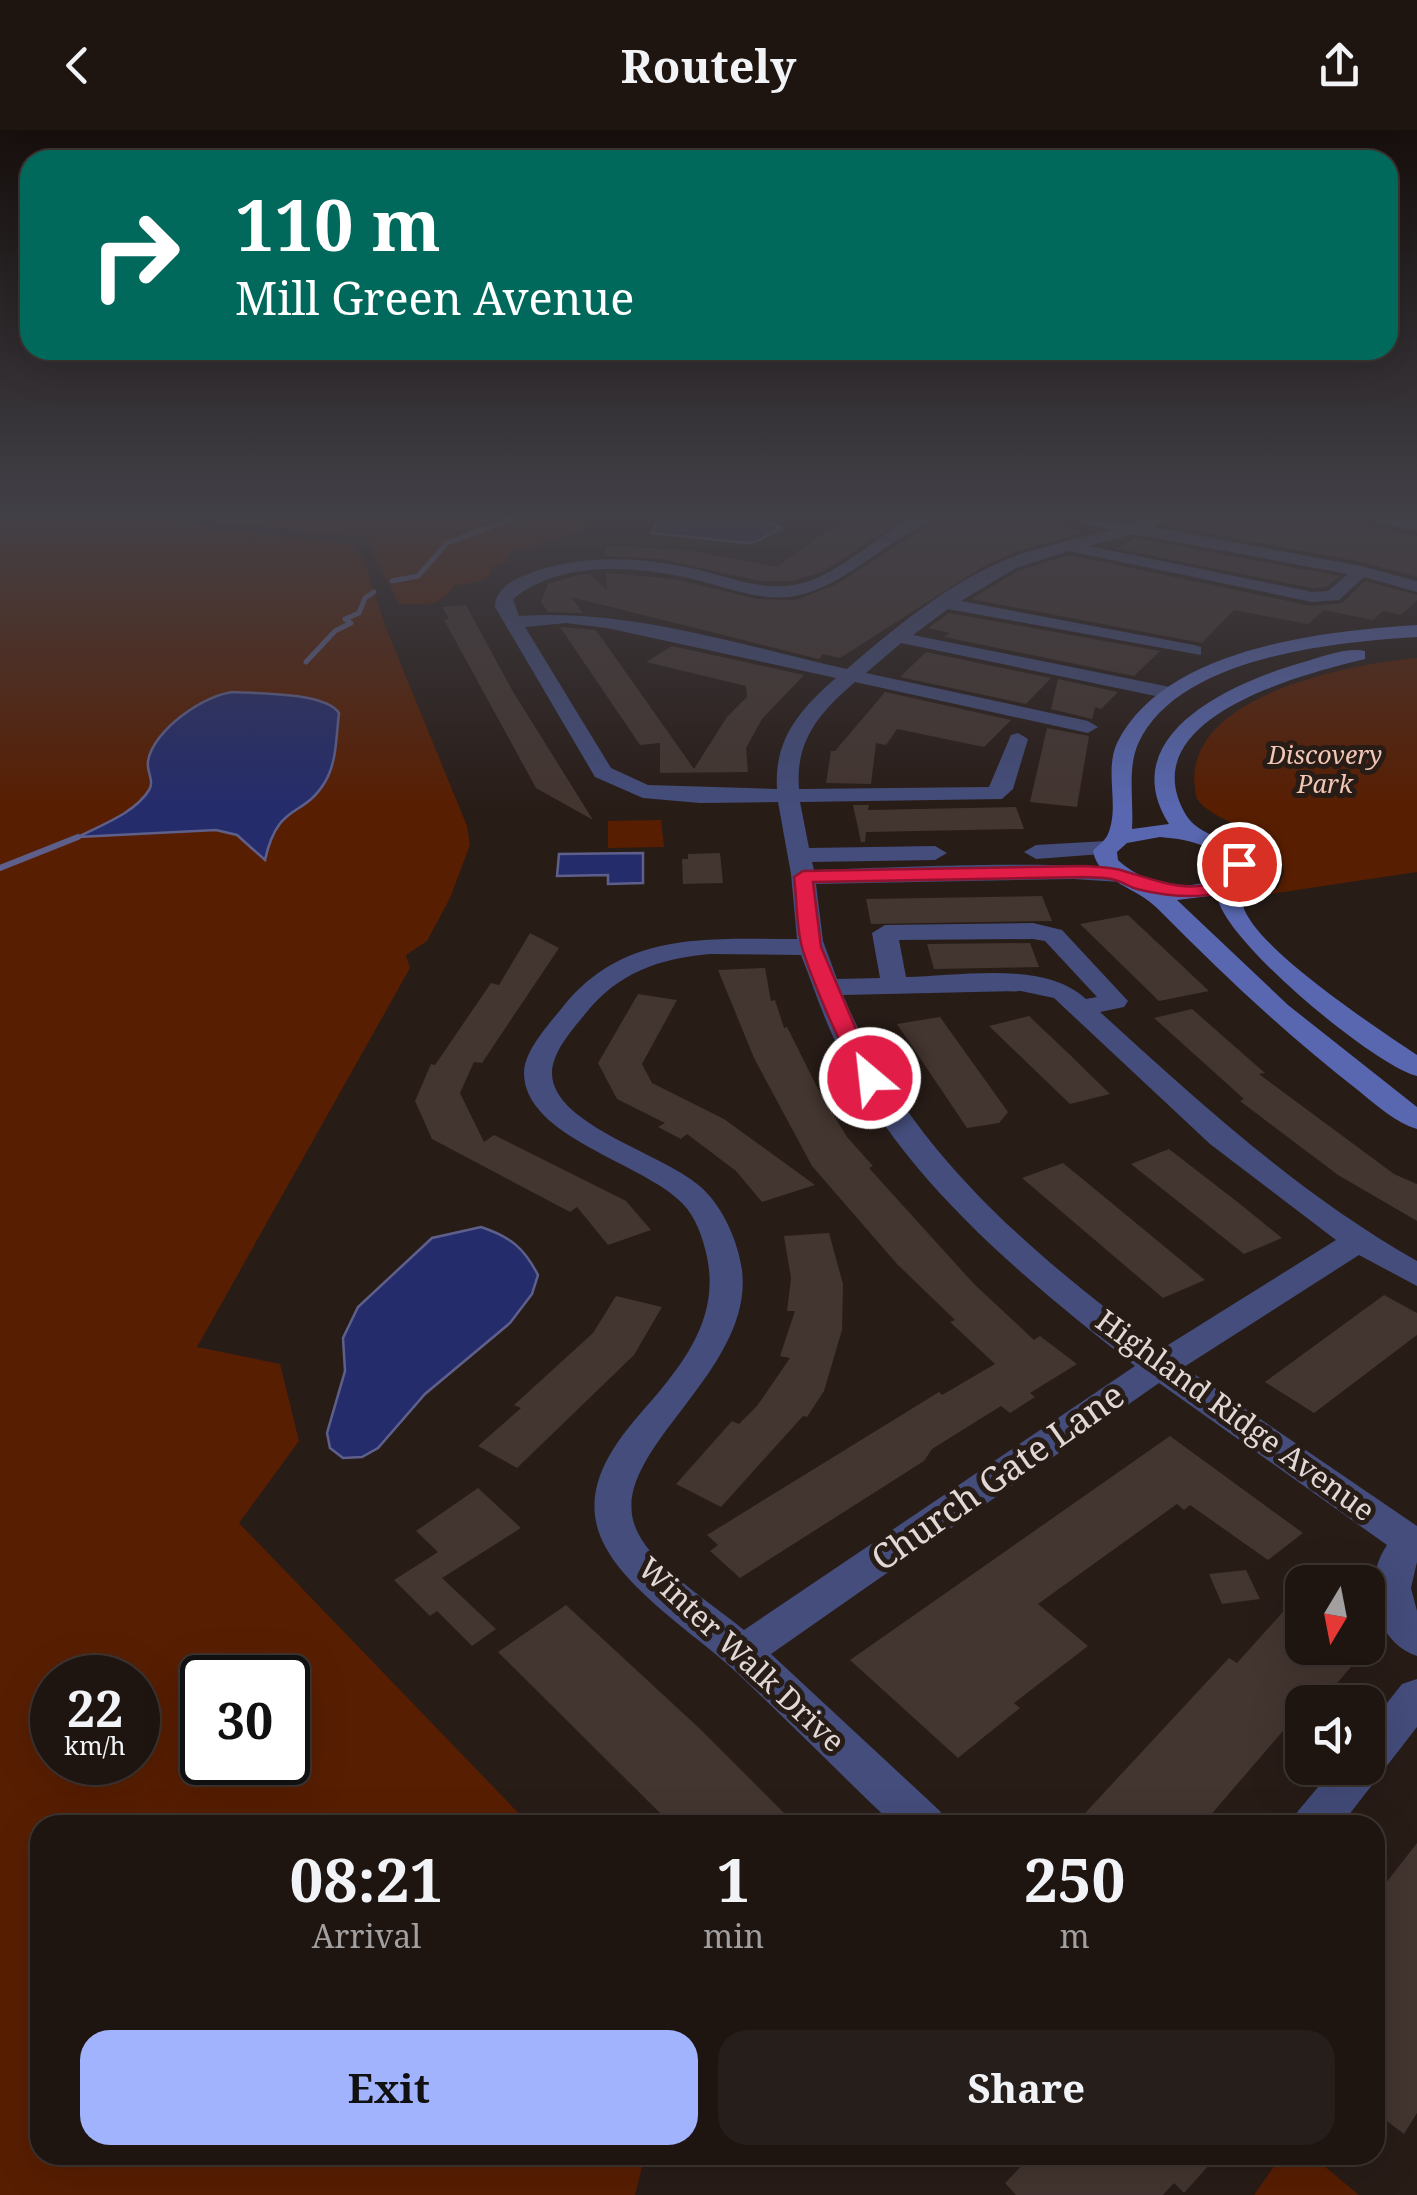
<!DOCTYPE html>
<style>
:root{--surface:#1e1511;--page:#261e1a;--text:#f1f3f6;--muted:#a19f9f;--line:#3c3431;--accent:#a1b3fd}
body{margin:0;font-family:"Noto Serif",serif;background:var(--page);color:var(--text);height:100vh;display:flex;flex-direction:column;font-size:38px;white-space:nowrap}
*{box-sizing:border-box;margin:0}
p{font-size:32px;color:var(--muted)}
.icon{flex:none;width:55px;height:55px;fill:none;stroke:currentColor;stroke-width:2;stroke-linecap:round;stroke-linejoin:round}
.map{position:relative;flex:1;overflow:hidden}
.details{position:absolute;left:30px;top:1685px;width:1355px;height:350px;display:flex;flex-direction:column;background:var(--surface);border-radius:30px;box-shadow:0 10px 40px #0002,0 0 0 2px var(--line)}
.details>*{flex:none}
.hud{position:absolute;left:20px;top:20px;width:1378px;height:210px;border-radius:30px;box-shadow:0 10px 40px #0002,0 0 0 2px var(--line);background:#00695c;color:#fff;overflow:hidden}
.needle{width:65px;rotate:190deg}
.fabs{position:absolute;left:1285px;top:1435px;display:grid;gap:20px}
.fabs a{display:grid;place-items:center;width:100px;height:100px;border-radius:20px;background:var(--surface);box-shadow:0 10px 40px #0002,0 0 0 2px var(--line);font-size:50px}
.speed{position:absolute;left:30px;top:1525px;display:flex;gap:20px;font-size:50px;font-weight:700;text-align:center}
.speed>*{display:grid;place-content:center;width:130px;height:130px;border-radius:50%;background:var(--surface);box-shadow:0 10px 40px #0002,0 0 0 2px var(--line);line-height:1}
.speed small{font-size:25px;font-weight:400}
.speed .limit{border:5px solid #111;border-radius:15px;background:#fff;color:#111}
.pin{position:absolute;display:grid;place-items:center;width:85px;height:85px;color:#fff;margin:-42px;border:5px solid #fff;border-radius:50%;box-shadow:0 2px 10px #0007}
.me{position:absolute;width:110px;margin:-55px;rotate:332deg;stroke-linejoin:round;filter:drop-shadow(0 0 8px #0008)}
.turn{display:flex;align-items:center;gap:35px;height:210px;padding:0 50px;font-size:45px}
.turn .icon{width:130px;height:130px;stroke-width:2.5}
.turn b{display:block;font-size:70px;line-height:85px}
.eta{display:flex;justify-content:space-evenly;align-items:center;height:170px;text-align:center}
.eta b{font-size:60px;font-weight:700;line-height:70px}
.action{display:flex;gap:20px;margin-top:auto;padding:20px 50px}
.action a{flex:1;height:115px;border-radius:30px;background:var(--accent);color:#111;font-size:40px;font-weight:700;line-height:115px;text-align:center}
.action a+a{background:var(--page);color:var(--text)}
header{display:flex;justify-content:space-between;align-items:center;height:130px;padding:0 50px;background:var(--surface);font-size:45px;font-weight:700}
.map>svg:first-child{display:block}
</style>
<header><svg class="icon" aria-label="back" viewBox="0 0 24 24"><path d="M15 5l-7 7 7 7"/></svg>Routely<svg class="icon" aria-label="share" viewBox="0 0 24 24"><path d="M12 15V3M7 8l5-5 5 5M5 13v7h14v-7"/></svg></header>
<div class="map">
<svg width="1417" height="2065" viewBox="0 0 1417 2065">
<rect width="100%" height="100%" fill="#281c17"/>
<!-- green -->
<path fill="#581e02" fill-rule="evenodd" d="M0 388H173L219 400 343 412 355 417 363 429 386 498 467 696 470 715 450 768 427 811 406 825 410 838 197 1217 280 1234 299 1311 239 1393 530 1695H40V2025H645L635 2065H0ZM235 562 315 569 328 573 339 583 332 638 323 656 277 693 262 730C251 710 237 705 216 700L80 706C105 693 140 680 152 653 134 611 198 564 235 562ZM52 1548H138V1632H52ZM202 1548H288V1632H202Z
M200 388H589L583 399C559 408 535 417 510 420L507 431 491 438 490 445 481 451 453 456C442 478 421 474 399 474L365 407 224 394Z
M1417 528V742L1270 764 1278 758 1284 743C1282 697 1219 699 1197 669 1170 567 1349 534 1417 528Z
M661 690 664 717 608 718V691Z
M1282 2025H1311L1359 2065H1254Z"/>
<!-- water -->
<path fill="#252c6b" stroke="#5e608b" stroke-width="2.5" d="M663 388H758L781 398 755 412 745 413 652 403 656 393Z
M235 562C260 564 325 562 339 583 336 607 337 632 325 652 303 689 278 671 265 730L237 705 216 700 78 707C101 695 135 683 149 660 155 650 146 642 148 631 153 600 206 563 235 562Z
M643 723V753L608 754V745L557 746 559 724Z
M481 1097C511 1107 524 1118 538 1145L532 1164 510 1193 425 1264 378 1318 362 1327 343 1328 330 1318 327 1303 345 1241 343 1208 358 1177 432 1108Z"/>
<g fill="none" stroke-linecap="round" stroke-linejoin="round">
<!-- stream-far1 -->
<path stroke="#5e608b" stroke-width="5" d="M392 451 418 446 447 413 514 388
M306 532 335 501 351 493 345 489 359 483 365 468 374 462"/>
<!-- stream -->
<path stroke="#5e608b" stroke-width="6" d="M0 738 78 707"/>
</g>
<!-- building -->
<path fill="#433530" d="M846 388H905L824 441 793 451H760L660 429 605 426V417H631L693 421 777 437Z
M939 388H1045L1083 403 1018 421 984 436 840 528 823 524 819 529 571 467 583 483 548 482 541 472 548 454 578 445 589 444 607 460 606 443 674 449 757 469 796 470 837 454Z
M1175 388H1333L1417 406V447L1362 432 1165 395Z
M1134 408 1340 446 1327 457 1312 458 1105 416 1120 418Z
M1069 425 1311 476 1342 473 1365 451 1417 465V470L1401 485 1383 481 1373 490 1324 480 1308 494 1234 480 1202 513 971 469 1018 441Z
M466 475 512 560 593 690 536 658 444 490 449 489 442 477Z
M949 483 1160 521 1134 546 944 507 950 503 928 498Z
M560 497 596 500 694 639 727 587 747 567 746 556 646 532 672 516 804 545 762 589 746 618 748 642 660 643V613L640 615Z
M926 522 1051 548 1026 574 900 547Z
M1058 549 1118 562 1101 579 1095 577 1092 589 1051 579Z
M885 562 1011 590 984 617 897 599 886 615 876 613 871 654 826 653 831 621H835Z
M1047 598 1089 606 1077 677 1030 672Z
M853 675H869L868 680 1016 677 1024 699 866 702 865 712H861Z
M720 723 723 753 683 754 682 729H688V724Z
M1042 766 1052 791 871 794 866 769Z
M1128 785 1209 861 1159 871 1080 794Z
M530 803 559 818 482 933 474 932 460 963 484 1012 494 1005 626 1071 651 1100 608 1115 577 1077 570 1082 432 1009 415 971 431 934 435 935 491 853 499 855Z
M1030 813 1039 837 934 839 927 814Z
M765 838 771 871 775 870 784 898 787 897 819 961 847 1007 873 1036 869 1038 974 1154 1034 1210 1040 1206 1077 1234 1030 1263 1035 1267 1010 1283 1001 1276 932 1319 924 1331 740 1448 710 1421 718 1415 707 1405 939 1262 942 1265 995 1234 950 1192 955 1190 897 1134 812 1036 754 928 718 840Z
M638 864 677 870 642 934 652 953 724 989 815 1055 762 1072 736 1041 687 1004 681 1009 658 997 665 993 617 969 598 933Z
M1192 879 1265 943 1259 944 1394 1044 1417 1054V1091L1338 1045 1240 971 1244 969 1154 888Z
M1029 886 1069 924 1110 964 1070 974 989 896Z
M940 887 1008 982 999 993 967 998 897 894Z
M1169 1019 1240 1074 1282 1108 1244 1124 1131 1034Z
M1063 1033 1085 1051 1205 1150 1163 1168 1022 1048Z
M829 1103 843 1154 842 1200 824 1261 807 1287 803 1286 721 1377 676 1354 732 1291 739 1294 757 1276 790 1228 780 1226 795 1181H787L791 1148 784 1106Z
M1384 1165 1417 1183V1205L1314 1283 1265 1252Z
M616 1166 662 1177 634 1225 517 1338 478 1316 521 1278 514 1275 593 1203Z
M1170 1306 1303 1403 1268 1430 1190 1375 1184 1380 1177 1374 1038 1474 1088 1516 1014 1573 1020 1578 958 1628 850 1530Z
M478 1358 521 1398 442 1448 496 1499 472 1516 437 1481 430 1486 394 1450 438 1422 416 1401Z
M1246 1440 1260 1469 1222 1474 1209 1444Z
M1290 1474 1302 1482V1518H1367L1321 1572H1302V1579L1202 1695H1074L1229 1528 1237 1533Z
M566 1475 698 1597 796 1695H644L660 1683 498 1522Z
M1417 1713V1983L1404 2004 1375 1982V1767Z
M1032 2025H1218L1184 2063 1174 2053 1163 2065H1016L1005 2053Z"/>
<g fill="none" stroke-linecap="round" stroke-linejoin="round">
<!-- street -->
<path fill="#444d7b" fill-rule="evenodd" d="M913 388H935C924 397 908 403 896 411 864 431 833 459 795 466 763 472 728 458 697 450 640 436 561 429 513 469L519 486C629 478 740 515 847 539 894 498 949 453 1007 429 1040 416 1076 409 1111 400L1067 388 1132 394 1147 388H1171L1153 397 1361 436 1417 451V462L1364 447 1339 470 1312 472 1069 421 1016 438 961 471 1194 515 1201 517V525L948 479 913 505 1170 557 1177 559V567L1170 569 901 513 866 543 1088 591 1098 597 1088 603 855 552C820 582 795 610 799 659L989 657 1011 605 1018 603 1028 609 1013 659 1002 669 800 672 809 718 935 716 947 723 935 730 812 732 814 740C857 739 1114 726 1132 745L1120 752 1073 749 816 754 823 811 837 849 880 848 872 803 885 795 1033 793 1062 800 1128 871 1124 877 1100 882C1200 973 1299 1064 1417 1131V1156L1359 1125 1184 1237 1417 1396V1432L1411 1458 1417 1481V1526C1373 1511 1362 1451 1387 1415L1159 1253 771 1524 940 1681 946 1695H894C841 1645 789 1592 736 1542 695 1503 611 1452 597 1396 584 1346 623 1303 653 1269 688 1228 719 1184 707 1127 703 1108 696 1087 682 1073 644 1033 524 1007 524 943 524 921 549 894 562 878 623 800 708 809 797 809L791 744 778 672 700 673 643 668 595 647 495 477C495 461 509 452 523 446 578 422 647 427 704 441 732 449 764 460 794 455 837 448 874 406 913 388ZM1133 404 1348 444 1328 461 1312 462 1089 416ZM566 493 607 498 836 548C800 579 774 609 777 659L648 655 611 638 525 497ZM1033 809 1045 811 1097 867 1086 869C1044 830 960 846 906 847L899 810ZM710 824 801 825C813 855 823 887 838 917 901 1048 1023 1148 1135 1236L744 1500C714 1475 655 1438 638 1403 598 1326 755 1246 742 1140 738 1112 724 1079 703 1059 669 1025 552 996 552 943 552 922 573 899 585 884 619 842 658 829 710 824ZM1021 861 1054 868 1210 1014 1336 1110 1160 1220C1028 1120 908 1021 843 865Z
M1373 388 1417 391V401L1375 391Z
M1107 711 1119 718 1115 723 1036 729 1024 722 1036 715Z
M1417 1549V1597L1341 1695H1292L1298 1681 1334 1638H1368V1597L1402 1554Z"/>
<!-- secondary -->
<path fill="#5867af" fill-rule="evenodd" d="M1417 495V507C1334 512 1177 527 1138 614 1127 639 1134 672 1132 699L1169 694C1112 604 1236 551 1304 532 1322 527 1346 517 1365 521V529C1303 544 1129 588 1186 685 1199 707 1231 706 1251 734L1250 743 1241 753C1241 760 1241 769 1243 776 1257 820 1377 898 1417 925V946C1375 936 1221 809 1217 765L1177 770 1288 875 1417 977V999C1396 993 1376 975 1359 961 1288 906 1222 844 1159 780 1138 757 1099 753 1093 721 1097 716 1106 710 1108 704 1120 676 1104 642 1117 613 1164 518 1323 501 1417 495ZM1160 707C1183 709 1222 714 1226 741 1194 766 1147 757 1118 730L1117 722 1127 713Z"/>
</g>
<!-- sky -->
<linearGradient id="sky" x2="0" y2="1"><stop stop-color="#160f0d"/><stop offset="0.57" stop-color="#424047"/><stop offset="1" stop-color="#424047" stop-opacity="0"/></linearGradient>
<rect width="1417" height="677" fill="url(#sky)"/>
<!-- route -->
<path fill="#e11d48" stroke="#92132f" stroke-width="2.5" d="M1239 729 1248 734C1242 777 1166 767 1137 759 1129 757 1123 752 1115 750 1105 747 1094 748 1084 747L813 752 821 817 858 904 881 948 870 954C851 949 808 840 802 817 796 795 797 769 794 747L803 741 1084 736C1097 737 1112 737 1124 741 1158 751 1214 775 1233 730Z"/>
<g text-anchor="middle" stroke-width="10" stroke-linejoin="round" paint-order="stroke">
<!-- far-park labels -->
<g font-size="25" font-style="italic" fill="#f2c6b5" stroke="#281c17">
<text x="1325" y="634">Discovery<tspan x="1325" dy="29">Park</tspan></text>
</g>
<!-- street labels -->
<g font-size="30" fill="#e2d9d6" stroke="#281c17">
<text transform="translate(1235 1286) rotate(36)" y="10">Highland Ridge Avenue</text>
<text transform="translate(741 1525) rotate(43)" y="10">Winter Walk Drive</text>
</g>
<!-- near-street labels -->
<g font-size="35" fill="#e2d9d6" stroke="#281c17">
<text transform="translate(998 1347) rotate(-35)" y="12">Church Gate Lane</text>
</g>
</g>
</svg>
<div class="fabs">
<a><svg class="needle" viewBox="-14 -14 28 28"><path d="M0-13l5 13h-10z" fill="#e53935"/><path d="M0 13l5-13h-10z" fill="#a19f9f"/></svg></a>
<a><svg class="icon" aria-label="sound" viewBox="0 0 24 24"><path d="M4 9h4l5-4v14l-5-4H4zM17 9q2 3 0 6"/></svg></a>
</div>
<div class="speed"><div>22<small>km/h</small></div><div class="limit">30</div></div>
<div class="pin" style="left:1239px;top:734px;background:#d93025"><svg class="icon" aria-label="arrive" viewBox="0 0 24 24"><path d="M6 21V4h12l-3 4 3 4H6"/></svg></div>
<svg class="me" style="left:870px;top:948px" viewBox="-20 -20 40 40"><circle r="17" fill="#e11d48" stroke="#fff" stroke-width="3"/><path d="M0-11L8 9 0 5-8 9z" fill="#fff"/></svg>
<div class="hud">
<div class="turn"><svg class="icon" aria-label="right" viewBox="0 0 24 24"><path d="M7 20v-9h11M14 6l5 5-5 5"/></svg><div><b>110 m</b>Mill Green Avenue</div></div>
</div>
<section class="details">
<div class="eta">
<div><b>08:21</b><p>Arrival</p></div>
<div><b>1</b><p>min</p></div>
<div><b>250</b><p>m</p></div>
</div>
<div class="action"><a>Exit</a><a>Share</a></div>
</section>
</div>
